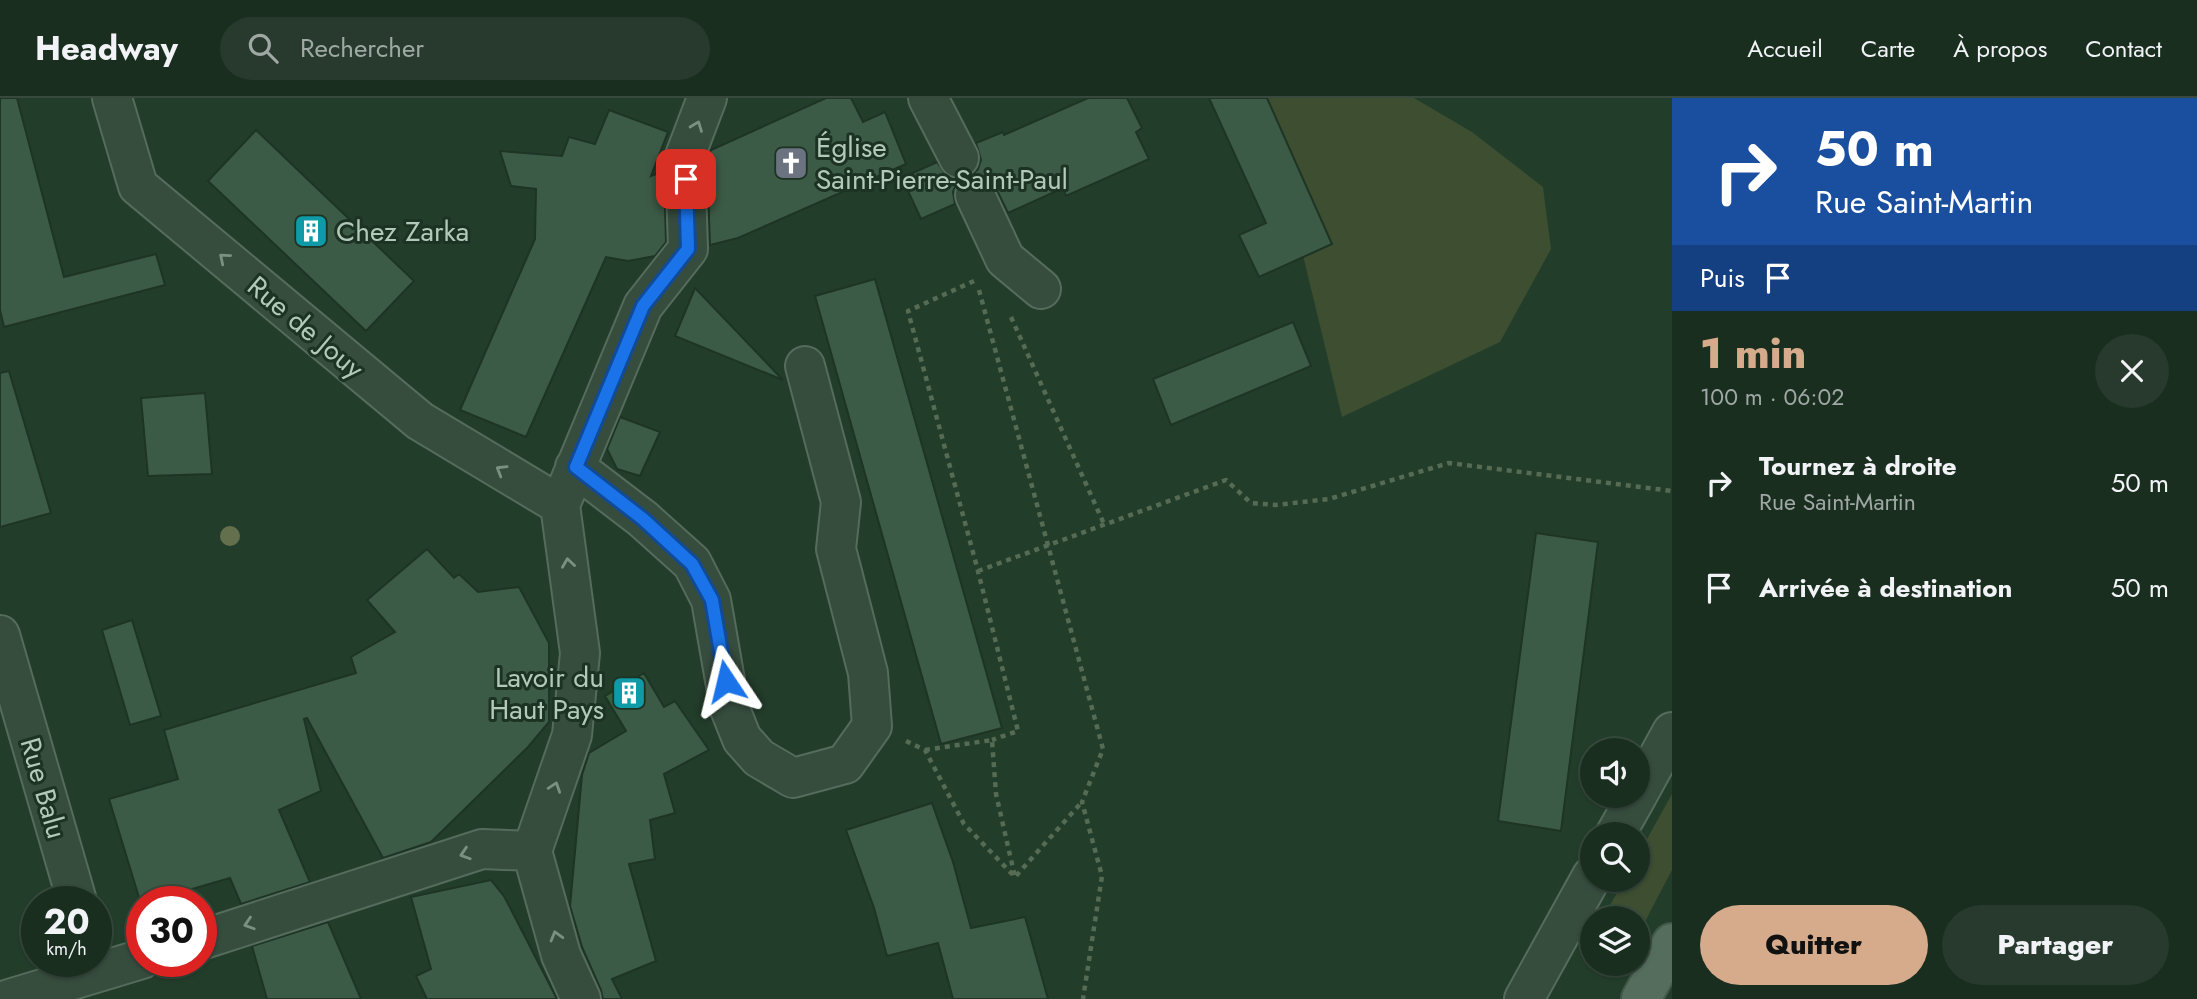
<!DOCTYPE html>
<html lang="fr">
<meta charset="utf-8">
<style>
:root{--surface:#1a2e20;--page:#273a2d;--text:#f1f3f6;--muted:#9fa8a5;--line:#384a3e;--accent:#d6ab8b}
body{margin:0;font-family:Jost,sans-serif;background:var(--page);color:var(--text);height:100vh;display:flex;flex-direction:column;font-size:26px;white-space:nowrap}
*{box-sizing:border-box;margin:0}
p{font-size:23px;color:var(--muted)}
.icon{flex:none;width:38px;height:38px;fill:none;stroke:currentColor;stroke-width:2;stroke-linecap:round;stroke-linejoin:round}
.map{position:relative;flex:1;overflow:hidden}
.details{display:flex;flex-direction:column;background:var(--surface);width:525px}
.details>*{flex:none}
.hud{background:#1a4fa0;color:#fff;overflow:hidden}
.fabs{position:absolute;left:1580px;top:640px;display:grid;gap:14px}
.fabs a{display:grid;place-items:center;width:70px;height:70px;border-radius:50%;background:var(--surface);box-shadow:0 2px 5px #0004,0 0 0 2px var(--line);font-size:35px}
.speed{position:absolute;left:21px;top:788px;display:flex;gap:14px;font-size:35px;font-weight:700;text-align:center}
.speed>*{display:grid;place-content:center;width:91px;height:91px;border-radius:50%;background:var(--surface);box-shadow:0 2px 5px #0004,0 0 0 2px var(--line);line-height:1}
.speed small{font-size:18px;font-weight:400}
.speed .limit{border:10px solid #d22;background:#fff;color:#111}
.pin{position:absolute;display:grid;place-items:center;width:60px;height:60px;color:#fff;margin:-30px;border-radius:14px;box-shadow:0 4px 10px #0006}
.me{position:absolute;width:77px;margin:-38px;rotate:350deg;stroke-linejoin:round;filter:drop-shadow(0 0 5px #0008)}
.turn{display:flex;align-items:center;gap:24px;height:147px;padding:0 28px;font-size:32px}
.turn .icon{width:91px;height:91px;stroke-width:2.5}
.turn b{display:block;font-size:49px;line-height:60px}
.then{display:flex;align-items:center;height:66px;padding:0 28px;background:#0003;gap:14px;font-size:26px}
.round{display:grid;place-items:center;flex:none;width:74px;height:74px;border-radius:37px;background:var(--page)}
.head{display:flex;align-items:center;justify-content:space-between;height:119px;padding:0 28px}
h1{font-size:42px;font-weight:800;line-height:52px;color:var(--accent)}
.button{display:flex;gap:14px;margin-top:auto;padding:14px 28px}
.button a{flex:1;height:80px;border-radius:42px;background:var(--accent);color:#111;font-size:28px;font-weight:800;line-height:80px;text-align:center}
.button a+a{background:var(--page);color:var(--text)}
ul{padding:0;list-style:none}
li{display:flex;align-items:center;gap:21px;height:105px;padding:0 28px}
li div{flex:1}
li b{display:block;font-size:26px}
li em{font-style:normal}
header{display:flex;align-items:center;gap:42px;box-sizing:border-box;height:98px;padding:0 35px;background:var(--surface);border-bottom:2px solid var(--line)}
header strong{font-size:33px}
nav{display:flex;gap:38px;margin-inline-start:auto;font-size:24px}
.search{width:490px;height:63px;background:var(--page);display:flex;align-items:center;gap:18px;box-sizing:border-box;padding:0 24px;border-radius:38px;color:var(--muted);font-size:26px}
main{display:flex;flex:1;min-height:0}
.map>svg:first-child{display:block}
</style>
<header>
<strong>Headway</strong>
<div class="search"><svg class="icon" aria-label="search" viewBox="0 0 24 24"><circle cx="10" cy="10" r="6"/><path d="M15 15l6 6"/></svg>Rechercher</div>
<nav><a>Accueil</a><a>Carte</a><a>À propos</a><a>Contact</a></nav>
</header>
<main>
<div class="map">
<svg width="1672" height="901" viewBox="0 0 1672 901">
<rect width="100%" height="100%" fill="#233d2b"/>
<!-- green -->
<path fill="#3d4e31" d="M1265 0H1414L1472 34 1543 89 1551 151 1500 244 1342 319Z
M1672 696V772L1638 837V821L1603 820 1624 782H1638V757Z"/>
<!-- building -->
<path fill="#3c5b46" stroke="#1e3425" stroke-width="2" d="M0 0H17L64 179 156 156 165 187 4 229 0 212Z
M826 0H851L863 24 885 14 906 66 738 140 710 147 707 62 711 52Z
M1088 0H1127L1142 30 1136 34 1149 61 1066 98 1063 90 1008 115 995 88 988 80 973 76 978 71 981 62 976 45 1003 34 1004 37Z
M1209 0H1267L1332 146 1259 179 1239 137 1266 125Z
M609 12 668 34 651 78 664 73 666 144 655 158 628 163 606 159 526 339 460 312 535 141 536 91 511 88 500 53 562 58 569 39 595 46Z
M256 32 414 183 366 233 208 83Z
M937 64 947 78 961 81 957 85 953 94 955 106 921 121 902 80Z
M875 181 1002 630 941 646 815 198Z
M695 190 783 282 675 238Z
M1293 224 1311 268 1171 327 1153 281Z
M9 273 51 415 0 429V275Z
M205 295 212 376 148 378 141 300Z
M620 319 660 334 640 378 617 371 607 351Z
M1536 435 1598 444 1561 733 1498 723Z
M427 451 454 480 459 476 478 494 519 489 549 545V624L528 649 431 744 383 760 307 620 304 621 321 693 279 712 310 784 241 806 230 780 151 803H142L141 806 109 701 178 681 164 632 356 575 351 559 395 534 367 502Z
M132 522 161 618 130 627 102 532Z
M644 575 664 609 675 603 709 652 664 676 675 715 650 722 655 761 629 766 656 863 612 881 622 901H603L601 892 582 849 570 808 582 677 589 655 626 633 605 598Z
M932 705 953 764 971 830 1025 819 1048 901H953L938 845 887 858 874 810 846 732Z
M491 782 504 798 557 901H427L416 878 431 871 411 799Z
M328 824 361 901H267L252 848Z"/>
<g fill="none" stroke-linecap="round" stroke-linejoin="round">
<!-- minor casing -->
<g stroke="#556b5c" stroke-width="42">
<path id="minor" d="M112 0 138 88 420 323 560 407
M928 0 959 60
M975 97 1005 161 1041 191
M575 369 643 421 692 465 711 502 730 611 742 641 759 660 793 680 845 666 872 628 868 575 836 451 841 404 805 268
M0 537 77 803
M1638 696 1672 634
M1615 737 1637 698
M201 842 482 751 532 753
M9 901 142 861
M581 901 561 857 532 753 572 637 580 555 560 407 643 208 688 151 685 58 707 0
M1524 901 1592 778"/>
</g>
<!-- major casing -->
<g stroke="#43594a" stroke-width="42">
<path id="major" d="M1641 901 1672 845"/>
</g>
<!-- path -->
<path stroke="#566b54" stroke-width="4.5" stroke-dasharray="5 5" stroke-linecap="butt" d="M974 183 908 213 978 473 1018 633 992 642
M979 192 1103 651 1082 704 1102 778 1083 901
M1011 219 1104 426
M978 473 1226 382 1251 405 1276 407 1329 401 1449 365 1672 393
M906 643 925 652 964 726 1015 779 1081 705
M925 652 992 642 996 696 1015 779"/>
<!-- minor -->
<use href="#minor" stroke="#364d3e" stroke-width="38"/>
<!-- major -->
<use href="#major" stroke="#546d5d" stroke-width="38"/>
</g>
<!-- trees -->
<circle fill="#64704d" cx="230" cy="438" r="10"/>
<!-- one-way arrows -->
<defs><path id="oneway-chevron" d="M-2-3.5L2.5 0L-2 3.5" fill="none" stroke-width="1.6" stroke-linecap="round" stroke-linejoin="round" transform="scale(1.75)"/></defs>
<g stroke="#7a9182">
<use href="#oneway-chevron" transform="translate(697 28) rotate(-69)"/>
<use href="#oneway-chevron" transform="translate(224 160) rotate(-140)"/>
<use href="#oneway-chevron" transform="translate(501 372) rotate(-149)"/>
<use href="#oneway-chevron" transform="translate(568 465) rotate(-98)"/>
<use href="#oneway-chevron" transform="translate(555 689) rotate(-71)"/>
<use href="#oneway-chevron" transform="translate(465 756) rotate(162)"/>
<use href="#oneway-chevron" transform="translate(249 826) rotate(162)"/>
<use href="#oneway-chevron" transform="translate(556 838) rotate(-106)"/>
</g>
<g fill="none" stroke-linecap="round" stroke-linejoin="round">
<!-- route casing -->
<g stroke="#114b97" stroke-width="18">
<path id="route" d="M686 81 688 151 643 208 576 369 643 421 692 466 712 502 726 583"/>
</g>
<!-- route -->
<use href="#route" stroke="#1a73e8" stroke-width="12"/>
</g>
<!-- icons -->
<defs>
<g id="church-square" transform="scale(1.75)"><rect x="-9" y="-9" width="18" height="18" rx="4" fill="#6b7280" stroke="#1c3223"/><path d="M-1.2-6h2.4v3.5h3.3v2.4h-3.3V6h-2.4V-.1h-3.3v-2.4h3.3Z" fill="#fff"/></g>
<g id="building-square" transform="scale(1.75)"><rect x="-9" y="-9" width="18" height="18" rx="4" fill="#0f9aa8" stroke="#1c3223"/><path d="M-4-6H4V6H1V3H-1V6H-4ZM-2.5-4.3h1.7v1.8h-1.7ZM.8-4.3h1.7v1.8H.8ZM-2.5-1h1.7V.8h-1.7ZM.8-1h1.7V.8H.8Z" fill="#fff"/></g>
</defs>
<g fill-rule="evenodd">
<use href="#church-square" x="791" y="65"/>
<use href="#building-square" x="311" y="133"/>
<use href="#building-square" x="629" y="595"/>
</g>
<g text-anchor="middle" stroke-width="6" stroke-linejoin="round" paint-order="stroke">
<!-- poi labels -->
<g font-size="28" fill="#b2c9ba" stroke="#1c3223" text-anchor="start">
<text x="816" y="59">Église<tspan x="816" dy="32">Saint-Pierre-Saint-Paul</tspan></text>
<text x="336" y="143">Chez Zarka</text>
<text x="604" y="589" text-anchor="end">Lavoir du<tspan x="604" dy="32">Haut Pays</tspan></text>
</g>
<!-- street labels -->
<g font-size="28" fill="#b2c9ba" stroke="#1c3223">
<text transform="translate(306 229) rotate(40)" y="10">Rue de Jouy</text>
<text transform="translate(44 690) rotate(74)" y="10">Rue Balu</text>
</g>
</g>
</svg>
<div class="fabs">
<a><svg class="icon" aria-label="sound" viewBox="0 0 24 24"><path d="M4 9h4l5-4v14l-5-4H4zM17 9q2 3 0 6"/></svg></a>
<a><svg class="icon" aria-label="search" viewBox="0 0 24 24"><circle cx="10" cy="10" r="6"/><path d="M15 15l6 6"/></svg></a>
<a><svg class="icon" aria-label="layers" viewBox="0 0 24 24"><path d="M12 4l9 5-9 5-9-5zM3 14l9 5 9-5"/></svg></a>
</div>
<div class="speed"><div>20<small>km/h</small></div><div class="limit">30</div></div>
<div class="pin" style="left:686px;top:81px;background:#d93025"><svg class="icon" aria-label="arrive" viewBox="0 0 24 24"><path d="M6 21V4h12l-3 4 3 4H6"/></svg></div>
<svg class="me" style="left:726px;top:583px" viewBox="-20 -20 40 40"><path d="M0-17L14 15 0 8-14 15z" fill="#1a73e8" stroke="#fff" stroke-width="4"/></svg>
</div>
<section class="details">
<div class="hud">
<div class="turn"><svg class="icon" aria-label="right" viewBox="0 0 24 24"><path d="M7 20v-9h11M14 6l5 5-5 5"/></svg><div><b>50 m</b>Rue Saint-Martin</div></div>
<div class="then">Puis<svg class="icon" aria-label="arrive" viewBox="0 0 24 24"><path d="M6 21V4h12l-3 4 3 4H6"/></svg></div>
</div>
<div class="head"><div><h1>1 min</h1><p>100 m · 06:02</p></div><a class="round"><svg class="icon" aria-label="close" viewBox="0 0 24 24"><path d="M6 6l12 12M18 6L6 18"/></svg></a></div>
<ul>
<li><svg class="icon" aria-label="right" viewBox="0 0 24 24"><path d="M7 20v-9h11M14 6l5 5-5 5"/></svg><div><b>Tournez à droite</b><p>Rue Saint-Martin</p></div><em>50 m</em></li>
<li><svg class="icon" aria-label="arrive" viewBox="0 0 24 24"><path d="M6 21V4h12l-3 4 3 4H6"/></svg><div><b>Arrivée à destination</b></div><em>50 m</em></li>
</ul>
<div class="button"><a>Quitter</a><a>Partager</a></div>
</section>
</main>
